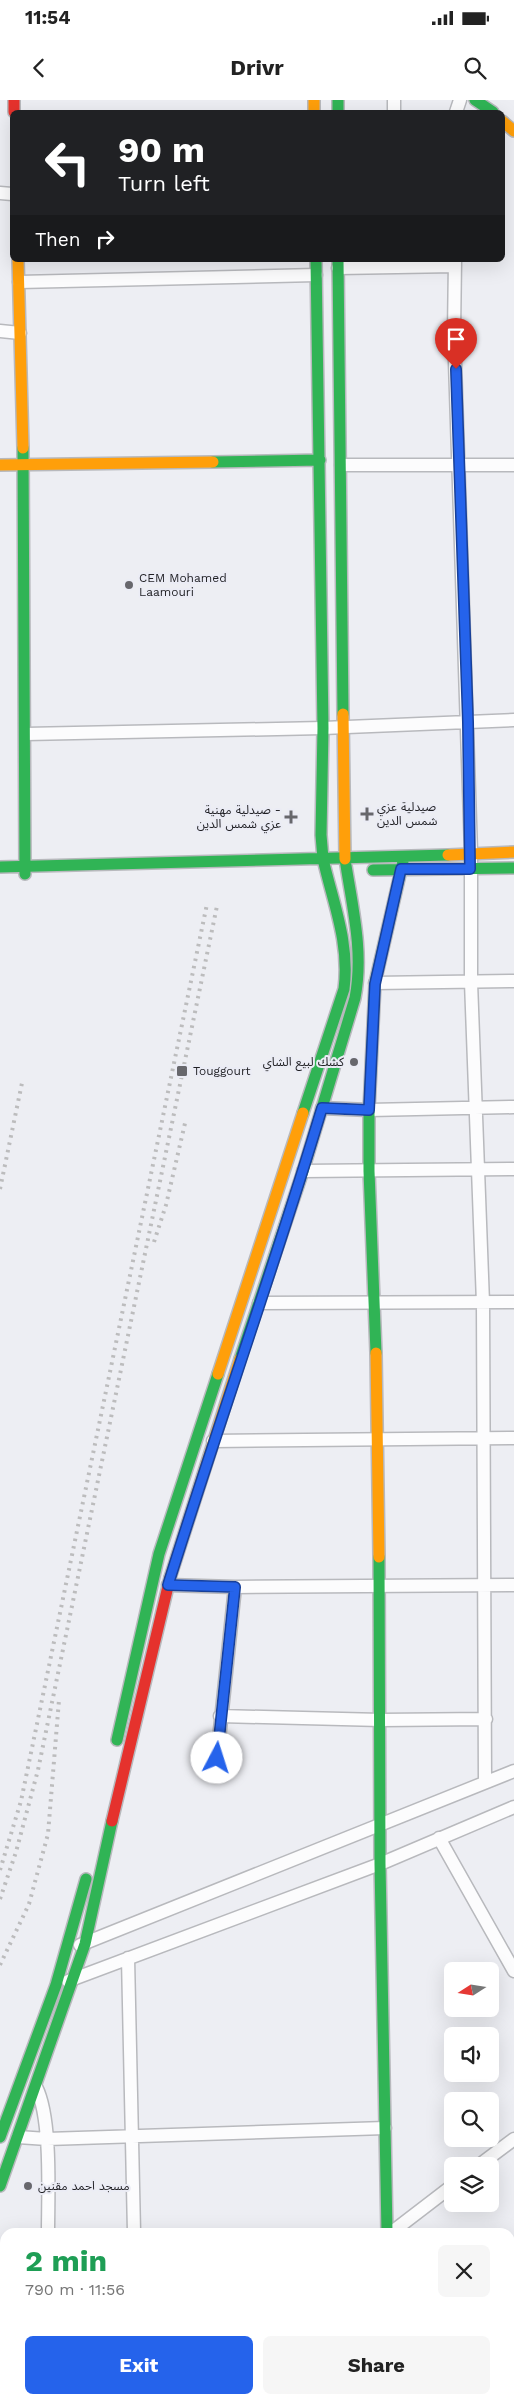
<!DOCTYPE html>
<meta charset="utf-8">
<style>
:root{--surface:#fff;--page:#f6f6f6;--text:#222;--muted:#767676;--accent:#2563eb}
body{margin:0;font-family:"Work Sans","Noto Sans Arabic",sans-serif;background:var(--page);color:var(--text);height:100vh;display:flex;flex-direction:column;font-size:19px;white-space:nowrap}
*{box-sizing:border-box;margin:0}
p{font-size:16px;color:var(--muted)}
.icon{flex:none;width:28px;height:28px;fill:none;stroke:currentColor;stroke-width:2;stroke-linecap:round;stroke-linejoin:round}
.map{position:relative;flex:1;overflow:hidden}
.drawer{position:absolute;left:0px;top:2128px;width:515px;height:176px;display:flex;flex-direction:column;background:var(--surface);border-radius:15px 15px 0 0;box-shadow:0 5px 20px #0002}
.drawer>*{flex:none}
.banner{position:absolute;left:10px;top:10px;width:495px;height:152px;border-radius:8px;box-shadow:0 5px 20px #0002;background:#202124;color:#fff;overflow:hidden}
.needle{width:32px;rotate:258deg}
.controls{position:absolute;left:444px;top:1862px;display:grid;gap:10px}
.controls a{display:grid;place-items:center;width:55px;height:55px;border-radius:8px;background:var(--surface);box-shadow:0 5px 20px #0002;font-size:25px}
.pin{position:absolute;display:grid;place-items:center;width:42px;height:42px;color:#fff;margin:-51px -21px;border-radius:50% 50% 50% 0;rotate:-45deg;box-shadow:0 0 5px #0007}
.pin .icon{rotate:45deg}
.me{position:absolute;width:55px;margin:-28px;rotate:5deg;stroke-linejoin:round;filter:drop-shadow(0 0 4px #0008)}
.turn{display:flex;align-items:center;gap:18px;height:105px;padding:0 25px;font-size:22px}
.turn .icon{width:65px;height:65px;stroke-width:2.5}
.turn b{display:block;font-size:35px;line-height:42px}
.then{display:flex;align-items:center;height:48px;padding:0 25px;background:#0003;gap:10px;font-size:19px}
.round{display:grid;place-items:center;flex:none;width:52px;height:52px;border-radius:8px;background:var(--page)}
.headline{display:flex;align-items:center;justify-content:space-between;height:85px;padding:0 25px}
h1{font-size:30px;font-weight:700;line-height:38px;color:#1e9e55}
.action{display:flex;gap:10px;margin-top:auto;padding:10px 25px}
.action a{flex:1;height:58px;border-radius:8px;background:var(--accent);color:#fff;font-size:20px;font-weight:700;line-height:58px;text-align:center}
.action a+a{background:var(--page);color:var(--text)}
.status{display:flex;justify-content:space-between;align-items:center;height:35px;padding:0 25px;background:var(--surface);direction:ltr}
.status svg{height:14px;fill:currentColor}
header{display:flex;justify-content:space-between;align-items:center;height:65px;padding:0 25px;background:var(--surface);font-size:22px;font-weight:700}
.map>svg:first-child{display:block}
</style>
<div class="status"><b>11:54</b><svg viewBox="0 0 49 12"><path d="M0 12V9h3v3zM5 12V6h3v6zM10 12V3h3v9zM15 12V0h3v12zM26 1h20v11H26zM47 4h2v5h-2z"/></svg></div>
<header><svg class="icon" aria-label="back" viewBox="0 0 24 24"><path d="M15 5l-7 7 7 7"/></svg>Drivr<svg class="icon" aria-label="search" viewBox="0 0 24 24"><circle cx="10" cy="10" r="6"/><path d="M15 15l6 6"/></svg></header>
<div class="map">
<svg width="514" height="2303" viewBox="0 0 514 2303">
<rect width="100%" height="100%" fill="#edeef3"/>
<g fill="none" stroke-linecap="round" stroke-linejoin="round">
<!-- street casing -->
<g stroke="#b8b9bd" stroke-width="15">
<path id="street" d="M394 12V0
M456 12 460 0
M0 93 12 94
M455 160 454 232 471 752V882L483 1203 485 1682
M338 168 455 166
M19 182 316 175
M0 231 20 233
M341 365H514
M26 634 323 628 514 620
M375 883 514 881
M322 1008 369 1010 514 1007
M303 1071 514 1069
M259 1203 514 1202
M213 1341 514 1338
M168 1485 235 1487 514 1485
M220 1616 381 1620 486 1619
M217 1658 235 1487
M439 1738 514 1871
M80 1845 514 1671
M128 1858 134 2132
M68 1881 380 1764 514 1707
M36 1987C52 2018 48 2096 48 2132
M18 2037 47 2039 385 2028
M478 2066 514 2039
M392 2132 452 2086
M0 2238H5
M510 2245 514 2252
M134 2299V2303"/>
</g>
<!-- fast casing -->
<g stroke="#b8b9bd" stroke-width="14">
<path id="fast" d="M338 0V12
M475 0 493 12
M316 160 323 628 321 735 323 759
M338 160 343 614
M23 348 25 774
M213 362 320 360
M0 767 448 755
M373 770 514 768
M303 1013 344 889C350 843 333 803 323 759
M376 1253 369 1071V1010L375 883 404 757
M240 1259 303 1071 355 898C364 851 352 806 345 759
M379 1457 380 1764 387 2132
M117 1640 159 1454 218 1274
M0 2037 56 1885 86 1779
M0 2086 85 1844 112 1721
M390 2299V2303"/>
</g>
<!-- slow casing -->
<g stroke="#b8b9bd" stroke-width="14">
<path id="slow" d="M314 0V12
M502 21 514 31
M18 160 23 348
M0 365 213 362
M343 614 345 759
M448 755 514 752
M376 1253 379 1457
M218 1274 303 1013
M170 1478 240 1259"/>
</g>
<!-- jam casing -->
<g stroke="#b8b9bd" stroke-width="14">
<path id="jam" d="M14 0V12
M112 1721 170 1478"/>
</g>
<!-- street -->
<use href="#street" stroke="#fcfcfd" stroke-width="12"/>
<!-- fast -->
<use href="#fast" stroke="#30b455" stroke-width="11"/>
<!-- slow -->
<use href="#slow" stroke="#ff9f0a" stroke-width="11"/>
<!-- jam -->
<use href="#jam" stroke="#e5322d" stroke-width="11"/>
<!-- rail -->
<path stroke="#bcbcbd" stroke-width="4" stroke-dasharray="2.5 5" stroke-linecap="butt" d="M0 1089 22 983
M154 1142 166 1105 186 1019
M0 1770 21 1701 207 804
M0 1799 16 1752 38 1670 217 806
M0 1865 29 1804 48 1734 59 1600"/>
</g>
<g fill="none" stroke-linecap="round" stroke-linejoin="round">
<!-- route casing -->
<g stroke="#184099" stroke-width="12">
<path id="route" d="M217 1658 235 1487 168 1485C218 1325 274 1168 322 1008L369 1010 375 884 401 769H470L468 622 456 269"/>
</g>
<!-- route -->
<use href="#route" stroke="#2563eb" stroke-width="9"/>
</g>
<!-- markers -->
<g fill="#67676c" stroke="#ebecf5" stroke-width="2">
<circle cx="129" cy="485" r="5"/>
<path d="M364.5 706.5h5v5h5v5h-5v5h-5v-5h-5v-5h5z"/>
<path d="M288.5 709.5h5v5h5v5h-5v5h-5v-5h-5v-5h5z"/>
<circle cx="354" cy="962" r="5"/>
<rect x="176" y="965" width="12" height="12" rx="2.5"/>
<circle cx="28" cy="2086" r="5"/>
</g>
<g text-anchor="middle" stroke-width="4" stroke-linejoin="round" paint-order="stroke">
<!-- poi labels -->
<g font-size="12" fill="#1f1f23" stroke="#ebecf5" text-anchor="start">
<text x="139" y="482">CEM Mohamed<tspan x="139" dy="14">Laamouri</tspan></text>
<text x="377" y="711">صيدلية عزي<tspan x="377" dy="14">شمس الدين</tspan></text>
<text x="281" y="714" text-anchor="end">صيدلية مهنية -<tspan x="281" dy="14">عزي شمس الدين</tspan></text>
<text x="344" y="966" text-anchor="end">كشك لبيع الشاي</text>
<text x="193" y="975">Touggourt</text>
<text x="38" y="2090">مسجد احمد مقنين</text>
</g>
</g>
</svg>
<div class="controls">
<a><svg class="needle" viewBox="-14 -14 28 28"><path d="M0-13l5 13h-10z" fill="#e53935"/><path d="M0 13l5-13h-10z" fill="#767676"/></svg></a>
<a><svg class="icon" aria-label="sound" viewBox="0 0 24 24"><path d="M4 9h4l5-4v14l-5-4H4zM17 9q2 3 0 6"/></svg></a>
<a><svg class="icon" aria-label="search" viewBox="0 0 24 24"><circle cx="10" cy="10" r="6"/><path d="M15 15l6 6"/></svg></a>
<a><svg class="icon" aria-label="layers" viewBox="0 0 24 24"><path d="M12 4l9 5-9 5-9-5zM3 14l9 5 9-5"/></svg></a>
</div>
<div class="pin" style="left:456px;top:269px;background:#d93025"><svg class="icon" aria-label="arrive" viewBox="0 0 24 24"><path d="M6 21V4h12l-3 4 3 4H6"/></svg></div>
<svg class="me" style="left:217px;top:1658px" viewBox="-20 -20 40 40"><circle r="19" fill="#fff"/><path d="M0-13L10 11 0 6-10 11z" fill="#2563eb"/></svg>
<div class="banner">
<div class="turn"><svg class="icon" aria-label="left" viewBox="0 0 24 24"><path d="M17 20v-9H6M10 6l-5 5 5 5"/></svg><div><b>90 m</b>Turn left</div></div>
<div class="then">Then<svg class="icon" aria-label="right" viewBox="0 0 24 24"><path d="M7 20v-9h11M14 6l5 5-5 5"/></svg></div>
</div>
<section class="drawer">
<div class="headline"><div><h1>2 min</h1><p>790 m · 11:56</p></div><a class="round"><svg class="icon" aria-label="close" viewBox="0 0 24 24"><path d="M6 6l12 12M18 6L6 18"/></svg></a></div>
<div class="action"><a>Exit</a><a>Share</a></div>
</section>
</div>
